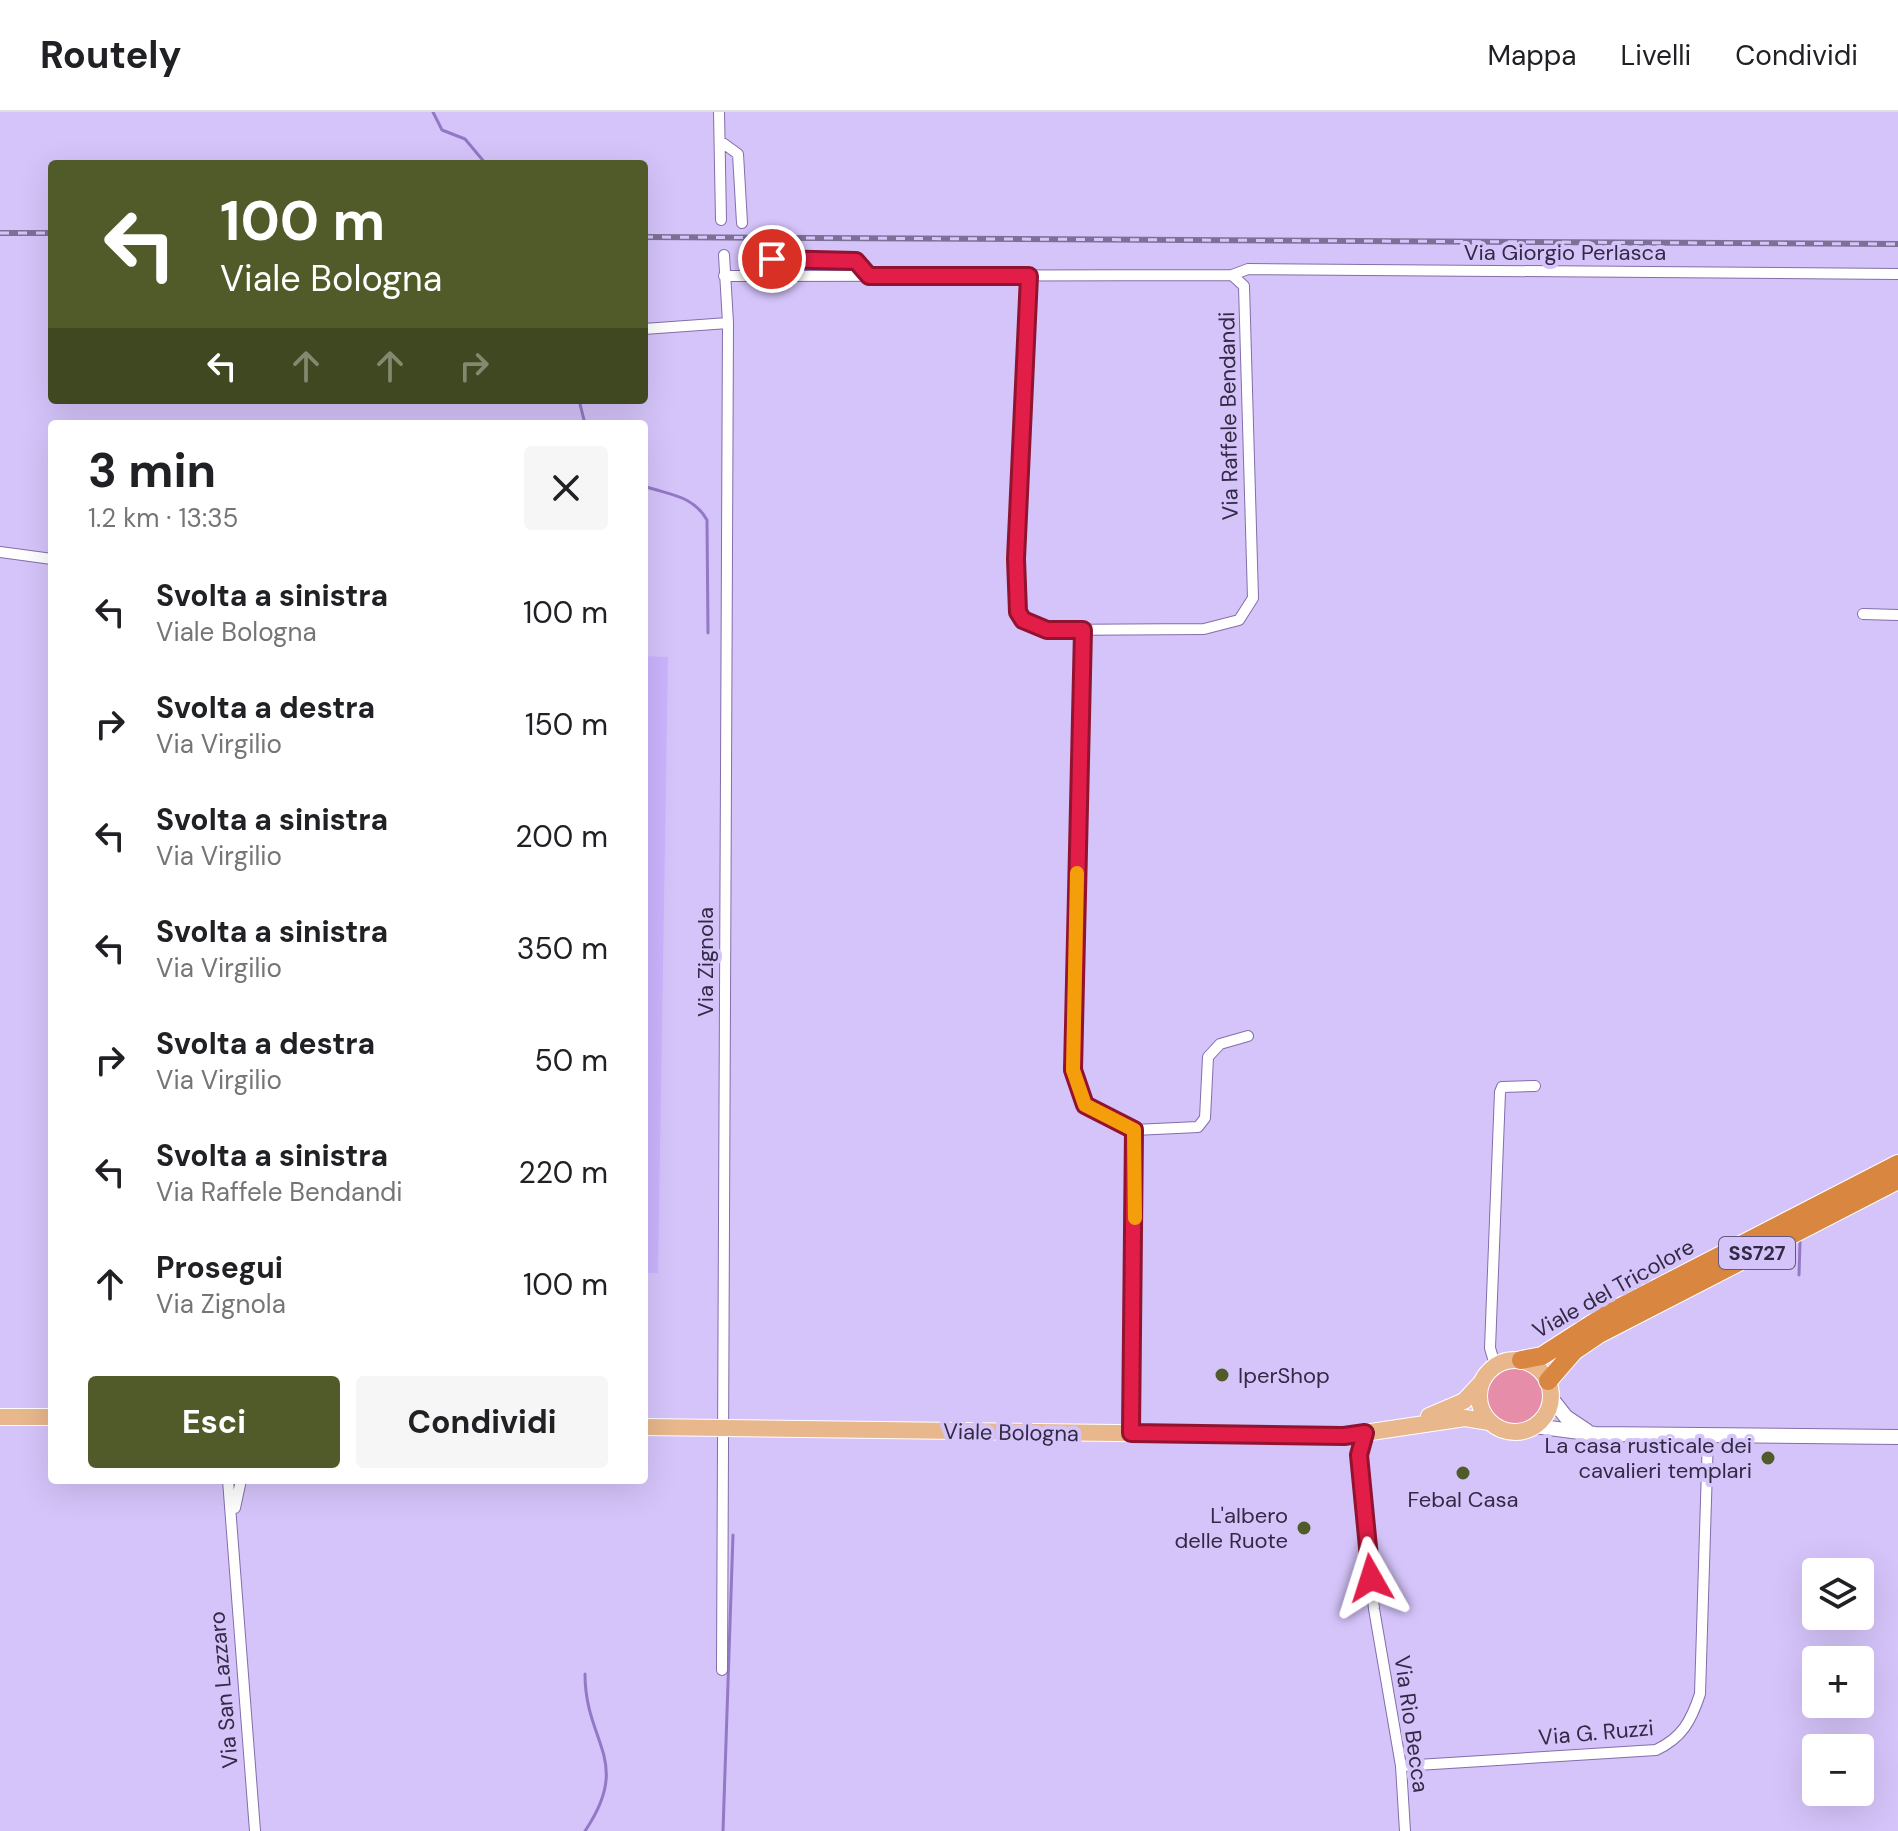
<!DOCTYPE html>
<html lang="it">
<meta charset="utf-8">
<style>
:root{--surface:#fff;--page:#f6f6f6;--text:#202124;--muted:#757577;--line:#e0e0e0;--accent:#515b2a}
body{margin:0;font-family:"DM Sans",sans-serif;background:var(--page);color:var(--text);height:100vh;display:flex;flex-direction:column;font-size:30px;white-space:nowrap}
*{box-sizing:border-box;margin:0}
p{font-size:26px;color:var(--muted)}
.icon{flex:none;width:44px;height:44px;fill:none;stroke:currentColor;stroke-width:2;stroke-linecap:round;stroke-linejoin:round}
.map{position:relative;flex:1;overflow:hidden}
.panel{position:absolute;left:48px;top:308px;width:600px;height:1064px;display:flex;flex-direction:column;background:var(--surface);border-radius:8px;box-shadow:0 8px 32px #0002}
.panel>*{flex:none}
.hud{position:absolute;left:48px;top:48px;width:600px;height:244px;border-radius:8px;box-shadow:0 8px 32px #0002;background:#515b2a;color:#fff;overflow:hidden}
.buttons{position:absolute;left:1802px;top:1446px;display:grid;gap:16px}
.buttons a{display:grid;place-items:center;width:72px;height:72px;border-radius:8px;background:var(--surface);box-shadow:0 8px 32px #0002;font-size:40px}
.pin{position:absolute;display:grid;place-items:center;width:68px;height:68px;color:#fff;margin:-34px;border:4px solid #fff;border-radius:50%;box-shadow:0 2px 8px #0007}
.me{position:absolute;width:88px;margin:-44px;rotate:354deg;stroke-linejoin:round;filter:drop-shadow(0 0 6px #0008)}
.turn{display:flex;align-items:center;gap:28px;height:168px;padding:0 40px;font-size:36px}
.turn .icon{width:104px;height:104px;stroke-width:2.5}
.turn b{display:block;font-size:56px;line-height:68px}
.lanes{display:flex;align-items:center;height:76px;padding:0 40px;background:#0003;justify-content:center;gap:40px;direction:ltr}
.lanes .off{opacity:.35}
.round{display:grid;place-items:center;flex:none;width:84px;height:84px;border-radius:8px;background:var(--page)}
.head{display:flex;align-items:center;justify-content:space-between;height:136px;padding:0 40px}
h1{font-size:48px;font-weight:700;line-height:60px}
.primary-button{display:flex;gap:16px;margin-top:auto;padding:16px 40px}
.primary-button a{flex:1;height:92px;border-radius:8px;background:var(--accent);color:#fff;font-size:32px;font-weight:700;line-height:92px;text-align:center}
.primary-button a+a{background:var(--page);color:var(--text)}
ul{padding:0;list-style:none}
li{display:flex;align-items:center;gap:24px;height:112px;padding:0 40px}
li div{flex:1}
li b{display:block;font-size:30px}
li em{font-style:normal}
header{display:flex;align-items:center;gap:48px;box-sizing:border-box;height:112px;padding:0 40px;background:var(--surface);border-bottom:2px solid var(--line)}
header strong{font-size:38px}
nav{display:flex;gap:44px;margin-inline-start:auto;font-size:28px}
.map>svg:first-child{display:block}
</style>
<header>
<strong>Routely</strong>
<nav><a>Mappa</a><a>Livelli</a><a>Condividi</a></nav>
</header>
<div class="map">
<svg width="1898" height="1719" viewBox="0 0 1898 1719">
<rect width="100%" height="100%" fill="#d5c4fa"/>
<!-- built -->
<path fill="#cbb4fe" d="M644 544 668 545 658 1161H644Z"/>
<!-- green -->
<path fill="#e68daa" d="M1486 1284a29 29 0 1 1 58 0a29 29 0 1 1-58 0Z"/>
<g fill="none" stroke-linecap="round" stroke-linejoin="round">
<!-- stream -->
<path stroke="#9379c5" stroke-width="3" d="M433 0 442 18 465 27 486 52
M579 288 585 312
M644 374C669 383 693 383 707 408L708 521
M1799 1163 1800 1130
M585 1719C633 1648 585 1632 585 1562
M723 1719 733 1423"/>
<!-- street casing -->
<g stroke="#826eab" stroke-width="12">
<path id="street" d="M719 0 721 108
M720 29 738 42 742 111
M744 147 856 149 869 164
M1232 163 1248 157 1898 162
M724 164 1232 163 1244 174 1253 486 1239 508 1204 517 1047 518 1023 508 1018 500 1016 447 1029 164
M644 217 728 211
M0 440 52 447
M1863 502 1898 503
M1083 518 1073 958 1085 993 1134 1018 1131 1321
M1134 1018 1198 1015 1205 1006 1208 945 1220 932 1248 924
M1495 1253 1490 1236 1500 980 1502 975 1535 974
M1365 1321 1359 1343 1374 1497 1401 1654 1405 1719
M228 1368 255 1719
M235 1396 241 1368
M722 1558 728 211 724 143
M1401 1654 1656 1638C1682 1626 1691 1609 1700 1582L1708 1324"/>
</g>
<!-- secondary casing -->
<g stroke="#826eab" stroke-width="16">
<path id="secondary" d="M1551 1286 1566 1305 1587 1319
M1534 1314 1595 1322 1898 1325"/>
</g>
<!-- primary casing -->
<g stroke="#fff" stroke-width="18">
<path id="primary" d="M1479 1284a36 36 0 1 1 72 0a36 36 0 1 1-72 0Z
M1429 1304 1464 1289 1480 1272
M0 1305H52
M644 1315 1344 1324 1465 1306 1489 1310"/>
</g>
<!-- highway casing -->
<g stroke="#fff" stroke-width="20">
<path id="highway" d="M1521 1248 1542 1244 1609 1201 1898 1052
M1548 1269 1574 1239 1599 1222 1898 1068"/>
</g>
<!-- street -->
<use href="#street" stroke="#fff" stroke-width="10"/>
<!-- secondary -->
<use href="#secondary" stroke="#fff" stroke-width="14"/>
<!-- primary -->
<use href="#primary" stroke="#e8b78c" stroke-width="16"/>
<!-- highway -->
<use href="#highway" stroke="#d98740" stroke-width="18"/>
<!-- rail casing -->
<g stroke="#7d7097" stroke-width="6">
<path id="rail" d="M0 121H52
M644 125 1898 132"/>
</g>
<!-- rail -->
<use href="#rail" stroke="#d5c4fa" stroke-width="3" stroke-dasharray="9" stroke-linecap="butt"/>
</g>
<g fill="none" stroke-linecap="round" stroke-linejoin="round">
<!-- route casing -->
<g stroke="#92132f" stroke-width="20">
<path id="route" d="M772 147 856 149 869 164H1029L1016 447 1018 500 1023 508 1047 518H1083L1073 958 1085 993 1134 1018 1131 1321 1344 1324 1365 1321 1359 1343 1371 1466"/>
</g>
<!-- route -->
<use href="#route" stroke="#e11d48" stroke-width="14"/>
<!-- slow -->
<path stroke="#f59e0b" stroke-width="14" d="M1077 761 1073 958 1085 993 1134 1018 1135 1106"/>
</g>
<!-- markers -->
<g fill="#515b2a" stroke="#d5c4fa" stroke-width="3">
<circle cx="1222" cy="1263" r="8"/>
<circle cx="1768" cy="1346" r="8"/>
<circle cx="1463" cy="1361" r="8"/>
<circle cx="1304" cy="1416" r="8"/>
</g>
<g text-anchor="middle" stroke-width="8" stroke-linejoin="round" paint-order="stroke">
<!-- shield labels -->
<rect fill="#d5c4fa" stroke="#63587b" stroke-width="2" x="1719" y="1125" width="76" height="32" rx="6"/>
<g font-size="20" font-weight="bold" fill="#322944">
<text x="1757" y="1148">SS727</text>
</g>
<!-- street labels -->
<g font-size="22" fill="#322944" stroke="#d5c4fa">
<text x="1565" y="148">Via Giorgio Perlasca</text>
<text transform="translate(1228 304) rotate(-91)" y="8">Via Raffele Bendandi</text>
<text transform="translate(705 850) rotate(-90)" y="8">Via Zignola</text>
<text transform="translate(1613 1176) rotate(-29)" y="8">Viale del Tricolore</text>
<text transform="translate(1011 1320) rotate(1)" y="8">Viale Bologna</text>
<text transform="translate(223 1578) rotate(-95)" y="8">Via San Lazzaro</text>
<text transform="translate(1412 1612) rotate(82)" y="8">Via Rio Becca</text>
<text transform="translate(1596 1620) rotate(-5)" y="8">Via G. Ruzzi</text>
</g>
<!-- poi labels -->
<g font-size="22" fill="#322944" stroke="#d5c4fa" text-anchor="end">
<text x="1238" y="1271" text-anchor="start">IperShop</text>
<text x="1752" y="1341">La casa rusticale dei<tspan x="1752" dy="25">cavalieri templari</tspan></text>
<text x="1463" y="1395" text-anchor="middle">Febal Casa</text>
<text x="1288" y="1411">L'albero<tspan x="1288" dy="25">delle Ruote</tspan></text>
</g>
</g>
</svg>
<div class="buttons">
<a><svg class="icon" aria-label="layers" viewBox="0 0 24 24"><path d="M12 4l9 5-9 5-9-5zM3 14l9 5 9-5"/></svg></a>
<a>+</a>
<a>−</a>
</div>
<div class="pin" style="left:772px;top:147px;background:#d93025"><svg class="icon" aria-label="arrive" viewBox="0 0 24 24"><path d="M6 21V4h12l-3 4 3 4H6"/></svg></div>
<svg class="me" style="left:1371px;top:1466px" viewBox="-20 -20 40 40"><path d="M0-17L14 15 0 8-14 15z" fill="#e11d48" stroke="#fff" stroke-width="4"/></svg>
<div class="hud">
<div class="turn"><svg class="icon" aria-label="left" viewBox="0 0 24 24"><path d="M17 20v-9H6M10 6l-5 5 5 5"/></svg><div><b>100 m</b>Viale Bologna</div></div>
<div class="lanes"><svg class="icon" aria-label="left" viewBox="0 0 24 24"><path d="M17 20v-9H6M10 6l-5 5 5 5"/></svg><svg class="icon off" aria-label="ahead" viewBox="0 0 24 24"><path d="M12 20V5M6 11l6-6 6 6"/></svg><svg class="icon off" aria-label="ahead" viewBox="0 0 24 24"><path d="M12 20V5M6 11l6-6 6 6"/></svg><svg class="icon off" aria-label="right" viewBox="0 0 24 24"><path d="M7 20v-9h11M14 6l5 5-5 5"/></svg></div>
</div>
<section class="panel">
<div class="head"><div><h1>3 min</h1><p>1.2 km · 13:35</p></div><a class="round"><svg class="icon" aria-label="close" viewBox="0 0 24 24"><path d="M6 6l12 12M18 6L6 18"/></svg></a></div>
<ul>
<li><svg class="icon" aria-label="left" viewBox="0 0 24 24"><path d="M17 20v-9H6M10 6l-5 5 5 5"/></svg><div><b>Svolta a sinistra</b><p>Viale Bologna</p></div><em>100 m</em></li>
<li><svg class="icon" aria-label="right" viewBox="0 0 24 24"><path d="M7 20v-9h11M14 6l5 5-5 5"/></svg><div><b>Svolta a destra</b><p>Via Virgilio</p></div><em>150 m</em></li>
<li><svg class="icon" aria-label="left" viewBox="0 0 24 24"><path d="M17 20v-9H6M10 6l-5 5 5 5"/></svg><div><b>Svolta a sinistra</b><p>Via Virgilio</p></div><em>200 m</em></li>
<li><svg class="icon" aria-label="left" viewBox="0 0 24 24"><path d="M17 20v-9H6M10 6l-5 5 5 5"/></svg><div><b>Svolta a sinistra</b><p>Via Virgilio</p></div><em>350 m</em></li>
<li><svg class="icon" aria-label="right" viewBox="0 0 24 24"><path d="M7 20v-9h11M14 6l5 5-5 5"/></svg><div><b>Svolta a destra</b><p>Via Virgilio</p></div><em>50 m</em></li>
<li><svg class="icon" aria-label="left" viewBox="0 0 24 24"><path d="M17 20v-9H6M10 6l-5 5 5 5"/></svg><div><b>Svolta a sinistra</b><p>Via Raffele Bendandi</p></div><em>220 m</em></li>
<li><svg class="icon" aria-label="ahead" viewBox="0 0 24 24"><path d="M12 20V5M6 11l6-6 6 6"/></svg><div><b>Prosegui</b><p>Via Zignola</p></div><em>100 m</em></li>
</ul>
<div class="primary-button"><a>Esci</a><a>Condividi</a></div>
</section>
</div>
